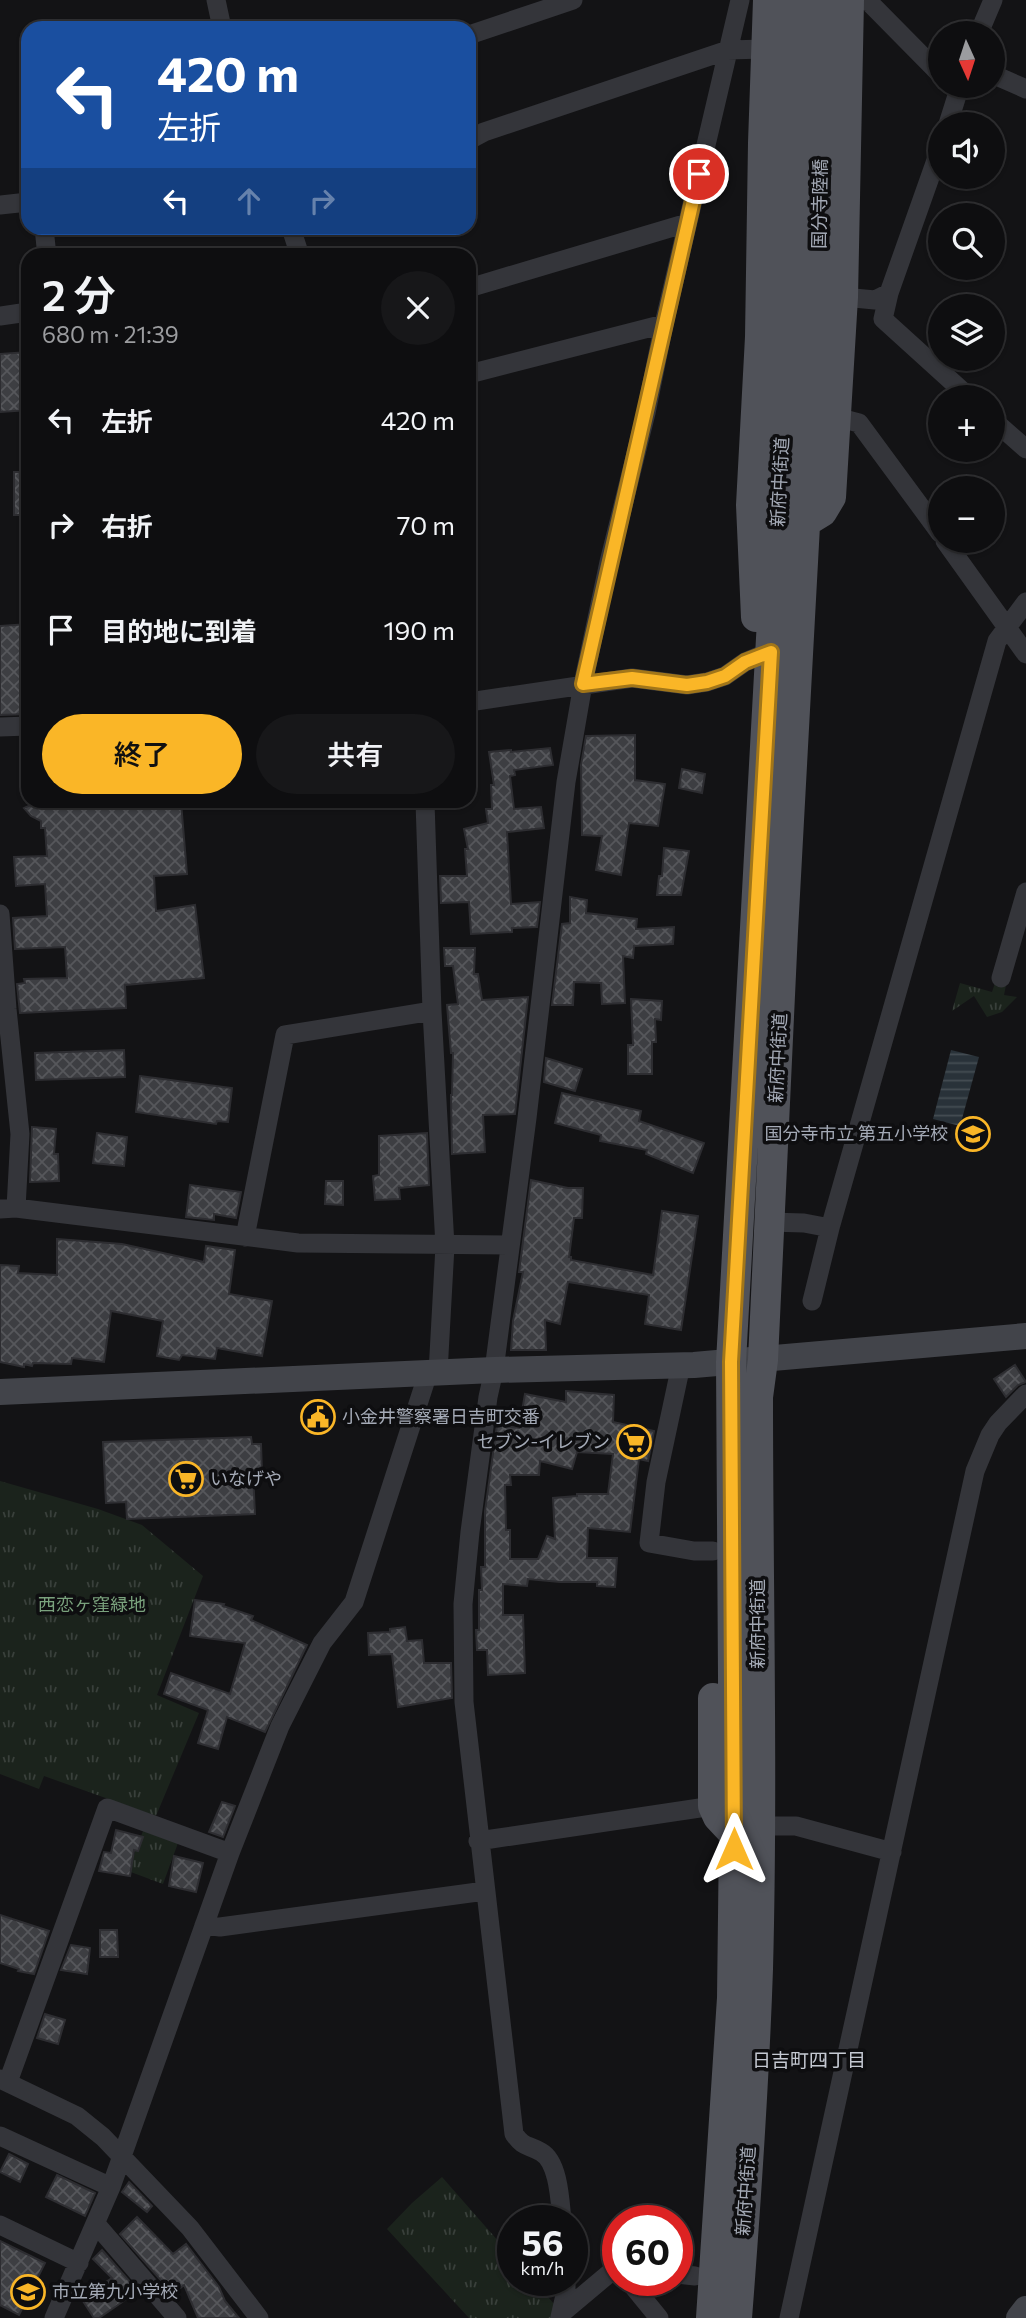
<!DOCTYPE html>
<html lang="ja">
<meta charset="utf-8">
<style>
:root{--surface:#0e0e10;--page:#171719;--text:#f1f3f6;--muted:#9b9c9f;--line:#2e2e30;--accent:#fab627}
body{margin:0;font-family:Commissioner,"Noto Sans JP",sans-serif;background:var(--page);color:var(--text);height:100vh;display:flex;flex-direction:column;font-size:26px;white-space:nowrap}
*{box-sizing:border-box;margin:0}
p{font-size:23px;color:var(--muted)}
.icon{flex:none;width:38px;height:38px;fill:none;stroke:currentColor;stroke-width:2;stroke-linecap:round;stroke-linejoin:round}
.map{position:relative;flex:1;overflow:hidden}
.details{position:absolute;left:21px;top:248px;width:455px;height:560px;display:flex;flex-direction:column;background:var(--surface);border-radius:21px;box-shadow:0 2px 5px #0004,0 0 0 2px var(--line)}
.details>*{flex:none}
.top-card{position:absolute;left:21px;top:21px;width:455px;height:214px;border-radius:21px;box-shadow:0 2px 5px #0004,0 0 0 2px var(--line);background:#1a4fa0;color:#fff;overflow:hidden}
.needle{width:46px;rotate:177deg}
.fabs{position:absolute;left:928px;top:21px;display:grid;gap:14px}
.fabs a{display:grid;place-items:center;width:77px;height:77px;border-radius:50%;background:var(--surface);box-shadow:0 2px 5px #0004,0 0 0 2px var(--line);font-size:35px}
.speed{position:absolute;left:497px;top:2205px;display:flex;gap:14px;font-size:35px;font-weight:700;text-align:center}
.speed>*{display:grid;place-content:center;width:91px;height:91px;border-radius:50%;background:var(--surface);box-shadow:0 2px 5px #0004,0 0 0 2px var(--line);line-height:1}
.speed small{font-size:18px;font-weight:400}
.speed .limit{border:10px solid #d22;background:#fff;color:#111}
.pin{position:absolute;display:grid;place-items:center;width:60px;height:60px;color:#fff;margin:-30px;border:4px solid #fff;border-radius:50%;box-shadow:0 2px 7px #0007}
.me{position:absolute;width:77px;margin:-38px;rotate:0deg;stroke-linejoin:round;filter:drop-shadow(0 0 5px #0008)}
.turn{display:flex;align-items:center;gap:24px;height:147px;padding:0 21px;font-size:32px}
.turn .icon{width:91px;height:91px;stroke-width:2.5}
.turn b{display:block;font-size:49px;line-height:60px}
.lanes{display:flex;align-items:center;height:66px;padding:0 21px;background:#0003;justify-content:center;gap:35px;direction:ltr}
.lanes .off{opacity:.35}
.round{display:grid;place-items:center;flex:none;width:74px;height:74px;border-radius:37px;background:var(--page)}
.head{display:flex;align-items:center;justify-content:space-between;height:119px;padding:0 21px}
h1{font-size:42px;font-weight:600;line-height:52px}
.primary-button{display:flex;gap:14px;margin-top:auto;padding:14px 21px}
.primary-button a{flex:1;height:80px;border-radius:42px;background:var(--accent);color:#111;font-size:28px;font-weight:600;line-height:80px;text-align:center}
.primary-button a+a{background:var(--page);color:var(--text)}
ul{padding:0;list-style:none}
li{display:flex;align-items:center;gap:21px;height:105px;padding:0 21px}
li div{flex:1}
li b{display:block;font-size:26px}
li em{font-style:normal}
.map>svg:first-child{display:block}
</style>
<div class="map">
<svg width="1026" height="2318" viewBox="0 0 1026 2318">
<defs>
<pattern id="park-tufts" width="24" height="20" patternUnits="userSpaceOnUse" patternTransform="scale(1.75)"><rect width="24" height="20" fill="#1b231c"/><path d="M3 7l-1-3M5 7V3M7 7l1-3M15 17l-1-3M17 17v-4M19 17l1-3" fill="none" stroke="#39403b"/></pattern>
<pattern id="water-rules" width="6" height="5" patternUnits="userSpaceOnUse" patternTransform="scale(1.75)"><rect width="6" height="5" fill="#293239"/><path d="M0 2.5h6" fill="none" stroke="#454d53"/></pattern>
<pattern id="building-cross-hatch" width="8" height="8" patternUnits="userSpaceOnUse" patternTransform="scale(1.75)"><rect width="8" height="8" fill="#3d3e42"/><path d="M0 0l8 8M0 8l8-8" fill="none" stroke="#56575b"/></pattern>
</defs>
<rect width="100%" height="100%" fill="#131315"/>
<!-- park -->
<path fill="url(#park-tufts)" d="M997 977 1007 980 1004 995 1017 997 1002 1012 987 1017 974 996 952 1011 960 983 992 992Z
M0 1481 98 1509 142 1525 203 1576 157 1695 199 1713 156 1816 44 1776 39 1789 0 1774Z
M143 1831 178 1843 163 1884 128 1871Z
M442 2177 513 2258V2280H533L562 2313 559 2318H469L387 2229 412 2203Z"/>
<!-- water -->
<path fill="url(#water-rules)" d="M951 1050 979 1057 960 1126 933 1119Z"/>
<!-- building -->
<path fill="url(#building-cross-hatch)" stroke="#2d2d31" stroke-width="2" fill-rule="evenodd" d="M28 352V410L0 412V354Z
M14 472H28V515H14Z
M28 624V714L0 715V626Z
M635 735V780L665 784 658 826 629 823 621 875 596 870 602 836 582 835 581 765 586 736Z
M550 748 553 765 514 770 515 775 510 776 514 809 541 807 544 828 507 832 511 904 540 902 537 927 512 928V932L471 934 469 902 441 903 440 876H467L465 849H468L464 829 488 823 486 809H492L491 785H494L489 752 511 750V752Z
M682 769 705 774 702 793 679 788Z
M37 802H181L187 874 154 876 156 911 195 905 204 978 125 985 126 1008 20 1013 17 984 25 983 24 979 67 978 65 947 15 949 13 918 47 916 45 884 16 886 14 857 47 856 45 828H41V821L31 816 24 808Z
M664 848 689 851 681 895H657L659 876H662Z
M570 897 587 900 586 913 637 919 636 929 674 927 673 944 634 946 633 958 623 956 625 1003 602 1004 601 983 574 982 573 1005H552L562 924 570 923Z
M444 948H475L474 974H478L482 1000 528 997 515 1114 483 1115 485 1152 452 1154 451 1095H452L453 1053H451L447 1005 458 1004 453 966H445Z
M631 999 662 1001 661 1020 655 1019 656 1042H652V1074H628V1045H633Z
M124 1050 125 1077 36 1080 35 1053Z
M546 1058 582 1069 575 1091 544 1082Z
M140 1076 232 1088 228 1122 217 1121 216 1124 136 1112Z
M562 1093 641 1111 639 1121 704 1143 693 1173 646 1154 647 1150 600 1141 601 1135 555 1123Z
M32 1127 56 1129 54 1154H58L59 1181 30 1182Z
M97 1133 127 1137 124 1166 93 1163Z
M427 1133 429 1185 399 1188 400 1199 375 1200 373 1176 379 1175V1136Z
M531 1180 568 1188H583L582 1218H574L569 1257H571V1260L653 1275 662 1211 698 1216 681 1330 645 1324 649 1295 568 1282 560 1324 545 1320 546 1350H511L513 1321 523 1272H519Z
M326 1181H343V1205L325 1204Z
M190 1185 241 1192 236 1218 214 1214V1220L186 1217Z
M57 1239 122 1244 204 1262 206 1246 235 1250 229 1294 272 1301 262 1356 217 1348 215 1359 182 1355 179 1360 157 1356 163 1321 111 1311 104 1362 72 1358 71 1364 33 1363 32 1366 24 1364V1367L0 1362V1265L19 1266 18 1273 57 1275Z
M1015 1365 1026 1382 1018 1385 1006 1397 994 1379Z
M566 1391 614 1395 613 1422 654 1431 648 1461 639 1459 630 1532 588 1528 587 1558H617L615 1587 597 1586V1582H560L528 1579 527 1586 503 1584V1615H523L525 1673 488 1675 487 1650H477L476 1630H479V1590H482L481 1567H485V1511L497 1425 519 1428 525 1394 566 1402ZM577 1452 613 1454 608 1494H577V1496L553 1498 555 1539 547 1536 538 1559H510V1530H506L505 1485H511L510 1475H539L540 1461 572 1469Z
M251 1437 252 1444H261L262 1473H253L255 1514 127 1519 126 1502 106 1503 103 1442Z
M195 1600 224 1604 223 1606 253 1616 251 1620 307 1645 265 1732 227 1717 218 1749 198 1743 208 1710 164 1694 171 1673 230 1694 245 1643 190 1636Z
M405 1627 407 1641 422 1640 424 1663H451L452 1698 398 1707 392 1654 369 1655 368 1633 390 1632V1629Z
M222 1802 235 1806 223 1837 209 1832Z
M116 1830 143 1837 138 1851 134 1850 130 1876 99 1871 104 1852 111 1853Z
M174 1856 203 1863 196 1892 169 1886Z
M0 1915 49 1931 34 1974 18 1971 19 1969 0 1963Z
M100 1930H117L118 1957H100Z
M71 1945 90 1948 87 1974 61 1970Z
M45 2014 65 2020 58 2044 37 2038Z
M9 2154 28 2164 20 2182 0 2172Z
M57 2175 95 2193 85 2216 46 2197Z
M129 2182 152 2206 147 2212 122 2192Z
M137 2217 173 2254 186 2244 219 2287 225 2301 239 2318H198L184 2285 173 2294 120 2234Z
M0 2241 45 2263 19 2315 0 2305Z
M102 2250 138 2291 99 2318H94L81 2298 112 2278 93 2259Z"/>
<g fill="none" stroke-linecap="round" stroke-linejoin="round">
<!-- street -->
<path stroke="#34353a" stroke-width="19" d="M216 0 222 28
M860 0 868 1 940 74
M979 33 993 0
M469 35 573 0
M992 74 1026 89
M948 124 960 86
M469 140 484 132 728 50 768 49
M940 149 889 293 883 319 969 397
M0 205 28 202
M44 228 47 256
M291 228 300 256
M469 288 687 223
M843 297 875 300 889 293
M0 316 28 312
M469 374 664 324
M836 417 859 423 940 533
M992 419 1026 449
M945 541 1026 654
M469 702 632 678 687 685 707 682 725 676 745 662 771 651
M0 727 28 726
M425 802 432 1011 445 1246 438 1373
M0 914 7 1009 20 1134 16 1208
M1001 978 1026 892
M0 1209 16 1208 298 1243 509 1245
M769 1222 804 1223 830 1228
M245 1237 285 1035 432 1011
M812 1301 830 1228 997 641 1026 602
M681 1365 656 1482 649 1543 694 1551H713
M759 1826H796L892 1852
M478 1841 713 1806
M204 1925 220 1927 485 1891
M0 2079 77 2116 103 2137 190 2228 259 2318
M8 2082 107 1808 230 1853
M0 2136 111 2187
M562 2221C560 2202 559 2162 541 2152 527 2144 524 2148 514 2134L464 1702 463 1604 470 1532 488 1397 494 1370 527 1118 566 782 583 684 609 562 646 413 664 324 740 0
M96 2224 177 2318
M0 2225 79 2263
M677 2274 695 2276
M628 2280 659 2318
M562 2313 618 2266
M560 2317 566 2291V2280
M54 2318 111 2187 230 1853 280 1726 322 1643 354 1602 428 1373
M789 2318 975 1471 990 1435 998 1423 1026 1394"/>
<!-- secondary -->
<path stroke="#42444a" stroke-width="26" d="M0 1392 494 1370 694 1365 1026 1336
M1019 2318 1026 2309"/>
<!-- primary -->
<path stroke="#505259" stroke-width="30" d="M804 523 822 512 831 497 843 297 849 0
M756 617 751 505 760 337 763 143 768 0
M713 1698V1806L718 1817 734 1834
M711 2318 732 1998 734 1834 731 1362 787 349 796 0
M737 2318C746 2202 754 2086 758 1969 763 1779 758 1588 758 1397L763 1360 783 931 819 267 824 0"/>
</g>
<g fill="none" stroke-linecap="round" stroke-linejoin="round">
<!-- route casing -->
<g stroke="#a27619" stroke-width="18">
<path id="route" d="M699 174 583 684 632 678 687 685 707 682 725 676 745 662 771 652 731 1362 734 1849"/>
</g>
<!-- route -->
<use href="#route" stroke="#fab627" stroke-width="12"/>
</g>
<!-- icons -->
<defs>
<g id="school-ring" transform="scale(1.75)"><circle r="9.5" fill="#0e0e10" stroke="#fab627" stroke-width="1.5"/><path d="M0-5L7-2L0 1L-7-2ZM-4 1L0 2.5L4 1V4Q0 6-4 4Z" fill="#fab627"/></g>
<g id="civic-ring" transform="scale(1.75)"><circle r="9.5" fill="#0e0e10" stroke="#fab627" stroke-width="1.5"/><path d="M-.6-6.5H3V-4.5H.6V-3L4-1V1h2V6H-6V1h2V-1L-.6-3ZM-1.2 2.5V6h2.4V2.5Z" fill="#fab627"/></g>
<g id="supermarket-ring" transform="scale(1.75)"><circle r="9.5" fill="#0e0e10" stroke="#fab627" stroke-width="1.5"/><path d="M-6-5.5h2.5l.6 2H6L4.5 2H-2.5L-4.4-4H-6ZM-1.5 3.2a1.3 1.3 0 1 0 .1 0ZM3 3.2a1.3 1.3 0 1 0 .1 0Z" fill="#fab627"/></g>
</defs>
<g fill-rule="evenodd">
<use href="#school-ring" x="973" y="1134"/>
<use href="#civic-ring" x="318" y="1417"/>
<use href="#supermarket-ring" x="634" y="1442"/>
<use href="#supermarket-ring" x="186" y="1479"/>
<use href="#school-ring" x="28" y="2292"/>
</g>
<g text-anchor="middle" stroke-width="7" stroke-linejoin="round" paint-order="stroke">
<!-- street labels -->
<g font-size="18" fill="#a4aab6" stroke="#0e0e10">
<text transform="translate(820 204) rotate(-89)" y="6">国分寺陸橋</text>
<text transform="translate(780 482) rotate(-87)" y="6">新府中街道</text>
<text transform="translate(778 1058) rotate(-87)" y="6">新府中街道</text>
<text transform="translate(758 1624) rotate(-90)" y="6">新府中街道</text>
<text transform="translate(746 2191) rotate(-86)" y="6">新府中街道</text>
</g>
<!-- poi labels -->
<g font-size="18" fill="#a4aab6" stroke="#0e0e10" text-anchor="start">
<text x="948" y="1140" text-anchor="end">国分寺市立 第五小学校</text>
<text x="342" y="1423">小金井警察署日吉町交番</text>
<text x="610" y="1448" text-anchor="end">セブン-イレブン</text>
<text x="210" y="1485">いなげや</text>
<text x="52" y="2298">市立第九小学校</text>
</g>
<!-- park labels -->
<g font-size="18" fill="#7aa27d" stroke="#0e0e10">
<text x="92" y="1611">西恋ヶ窪緑地</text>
</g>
<!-- neighbourhood labels -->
<g font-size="19" fill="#c5c9d2" stroke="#0e0e10">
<text x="809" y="2067">日吉町四丁目</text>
</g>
</g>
</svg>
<div class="fabs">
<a><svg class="needle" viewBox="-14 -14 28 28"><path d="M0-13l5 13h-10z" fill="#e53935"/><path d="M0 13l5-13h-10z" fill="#9b9c9f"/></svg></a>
<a><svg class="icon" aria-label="sound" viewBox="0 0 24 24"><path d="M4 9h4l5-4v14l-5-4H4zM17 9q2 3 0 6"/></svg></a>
<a><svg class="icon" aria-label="search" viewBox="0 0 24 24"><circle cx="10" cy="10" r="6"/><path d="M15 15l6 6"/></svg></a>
<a><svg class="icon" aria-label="layers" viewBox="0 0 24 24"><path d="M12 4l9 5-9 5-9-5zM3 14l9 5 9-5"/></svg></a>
<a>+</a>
<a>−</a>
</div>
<div class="speed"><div>56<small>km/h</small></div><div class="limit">60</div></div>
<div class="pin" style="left:699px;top:174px;background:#d93025"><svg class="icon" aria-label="arrive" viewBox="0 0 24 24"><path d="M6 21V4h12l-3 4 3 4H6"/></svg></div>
<svg class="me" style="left:734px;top:1849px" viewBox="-20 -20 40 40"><path d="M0-17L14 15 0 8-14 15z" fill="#fab627" stroke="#fff" stroke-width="4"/></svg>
<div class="top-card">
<div class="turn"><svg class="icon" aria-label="left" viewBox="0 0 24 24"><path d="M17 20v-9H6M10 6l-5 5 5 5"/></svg><div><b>420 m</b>左折</div></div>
<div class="lanes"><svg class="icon" aria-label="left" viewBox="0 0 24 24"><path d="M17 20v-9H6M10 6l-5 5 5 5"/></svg><svg class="icon off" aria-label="ahead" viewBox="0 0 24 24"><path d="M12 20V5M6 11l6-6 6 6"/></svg><svg class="icon off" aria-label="right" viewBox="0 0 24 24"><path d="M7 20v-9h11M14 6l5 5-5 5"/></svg></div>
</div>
<section class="details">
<div class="head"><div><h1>2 分</h1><p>680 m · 21:39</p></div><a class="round"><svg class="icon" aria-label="close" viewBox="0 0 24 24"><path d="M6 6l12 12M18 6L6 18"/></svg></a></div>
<ul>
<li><svg class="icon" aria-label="left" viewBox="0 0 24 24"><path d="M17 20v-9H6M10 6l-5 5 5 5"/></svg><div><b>左折</b></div><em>420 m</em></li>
<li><svg class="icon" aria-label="right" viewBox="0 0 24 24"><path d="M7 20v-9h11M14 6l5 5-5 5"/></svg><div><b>右折</b></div><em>70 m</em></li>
<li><svg class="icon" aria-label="arrive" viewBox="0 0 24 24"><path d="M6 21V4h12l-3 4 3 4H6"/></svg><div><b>目的地に到着</b></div><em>190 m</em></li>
</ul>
<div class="primary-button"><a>終了</a><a>共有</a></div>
</section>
</div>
